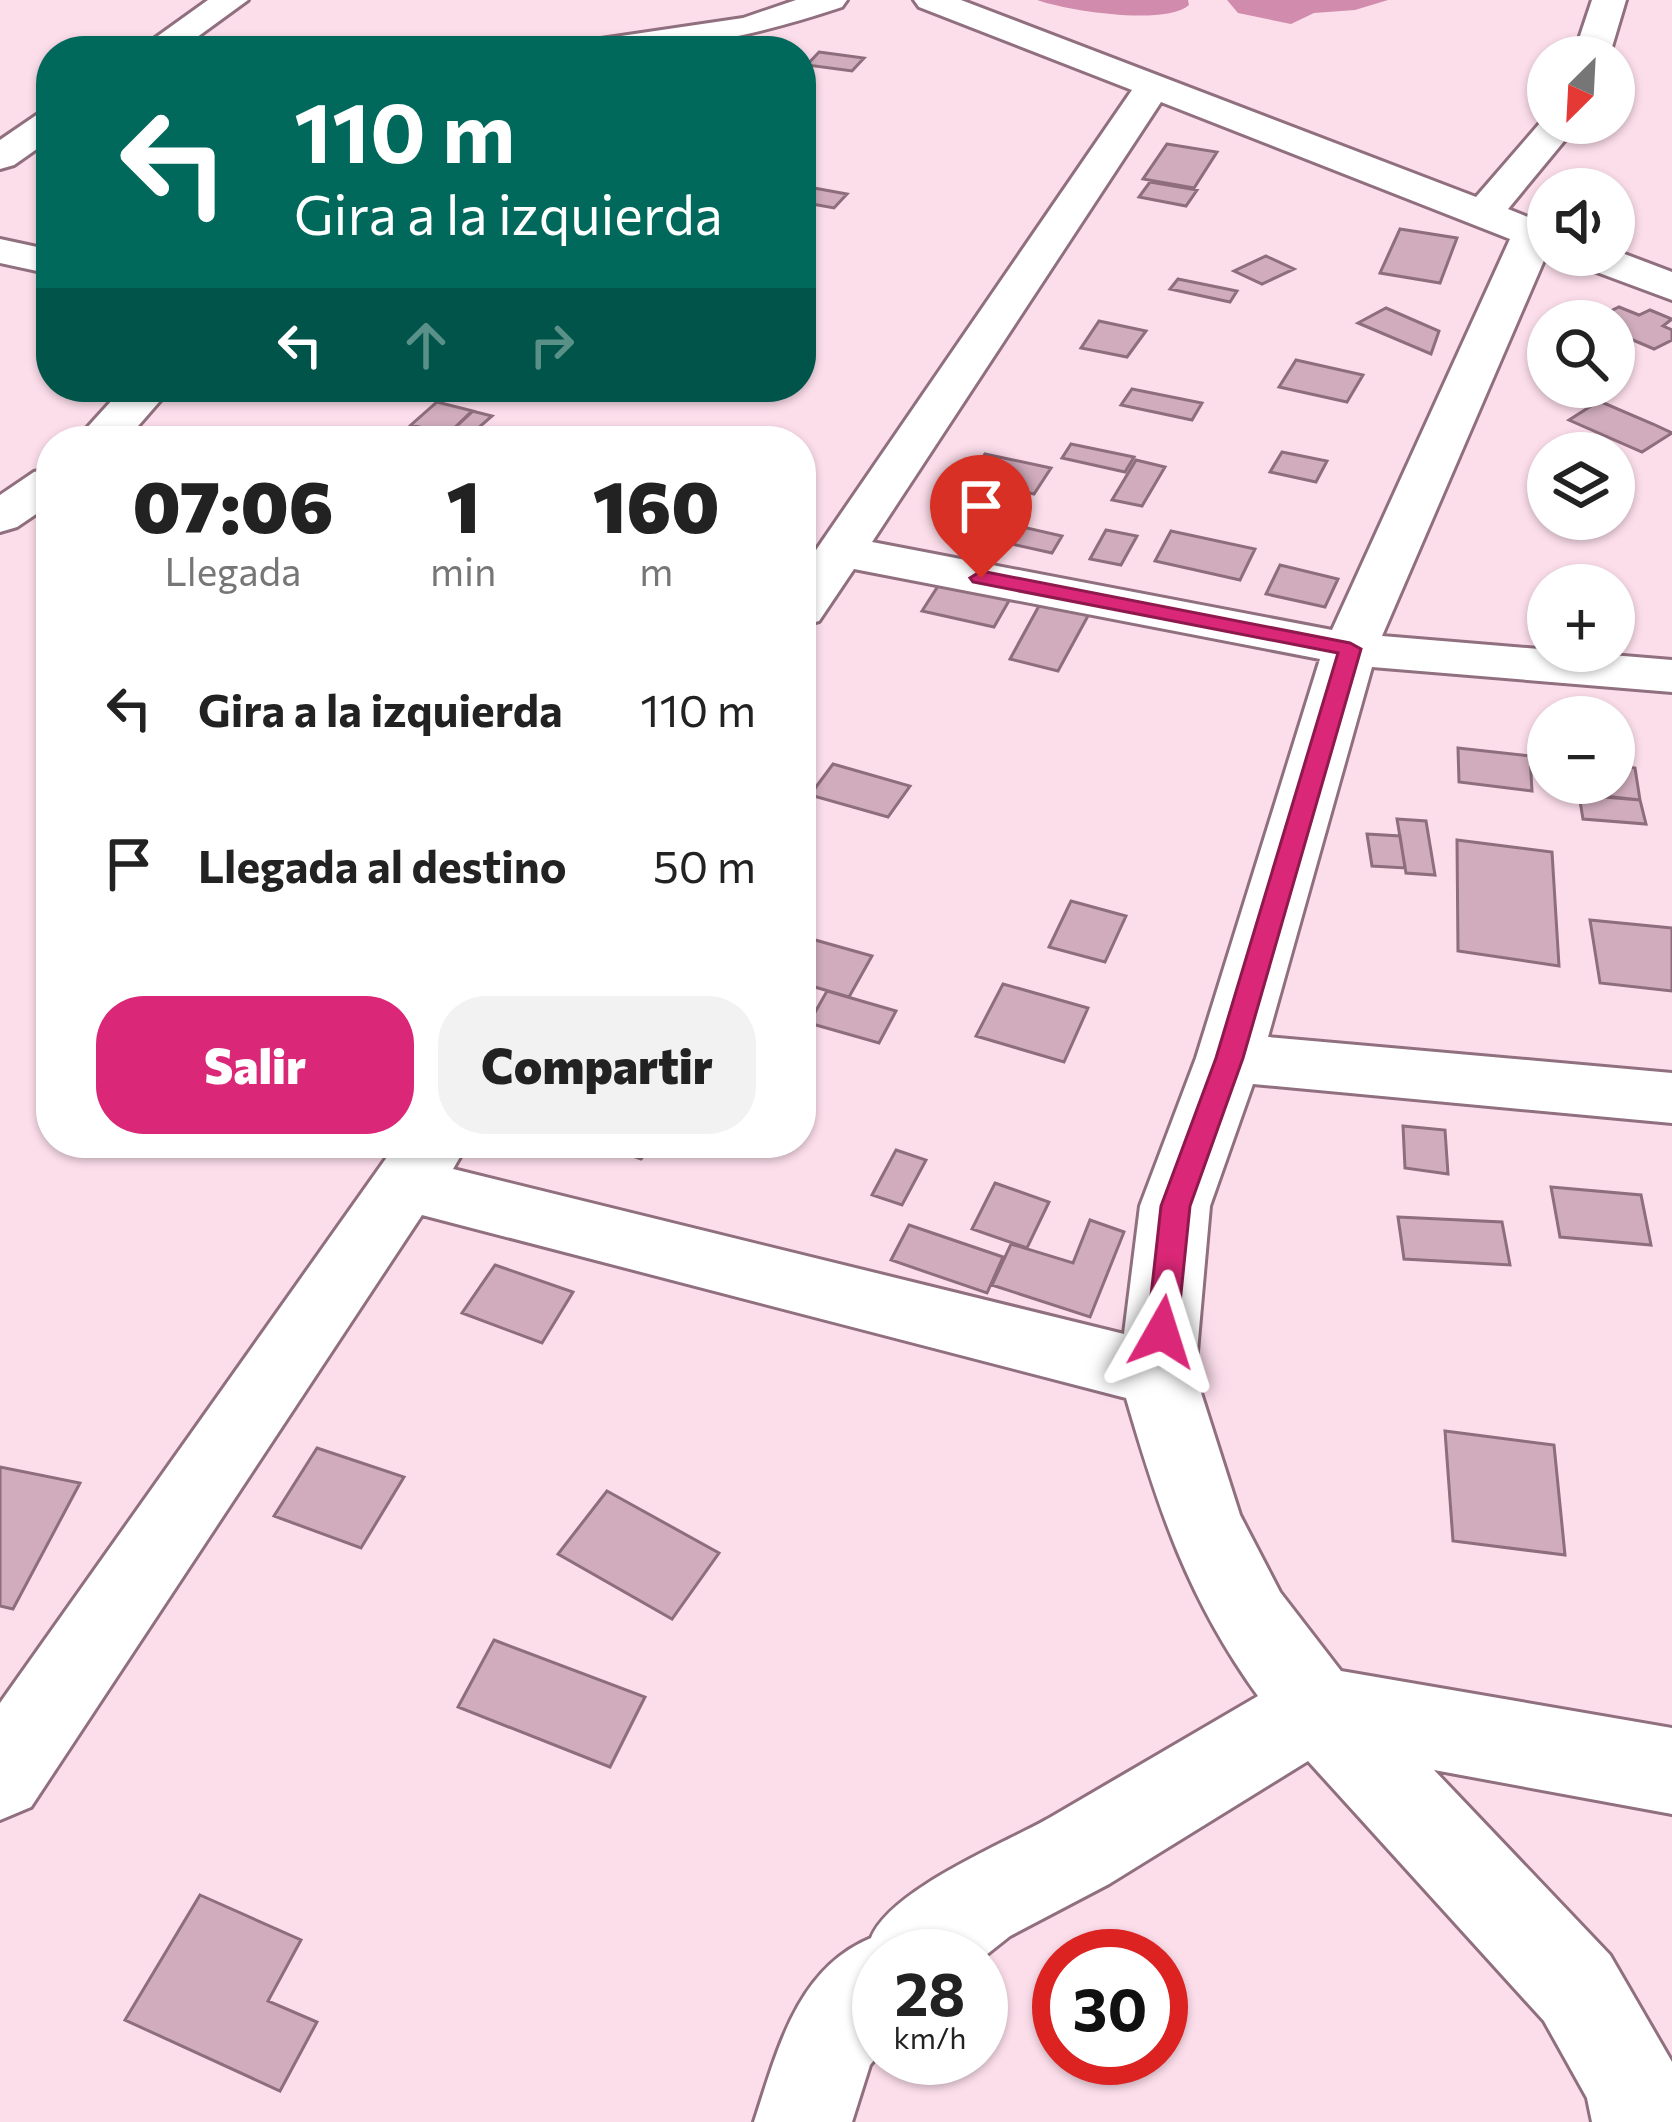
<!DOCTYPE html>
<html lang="es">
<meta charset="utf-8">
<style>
:root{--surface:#fff;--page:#f2f2f2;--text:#222;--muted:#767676;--accent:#db2777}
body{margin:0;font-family:Commissioner,sans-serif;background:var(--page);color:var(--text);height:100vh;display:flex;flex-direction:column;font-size:45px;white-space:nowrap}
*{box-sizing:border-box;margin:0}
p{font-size:39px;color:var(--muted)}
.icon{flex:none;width:66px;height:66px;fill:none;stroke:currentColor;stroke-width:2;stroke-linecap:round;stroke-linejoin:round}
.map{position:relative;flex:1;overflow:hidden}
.panel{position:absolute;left:36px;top:426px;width:780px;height:732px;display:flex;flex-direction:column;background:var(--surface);border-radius:48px;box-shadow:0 3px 9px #0004}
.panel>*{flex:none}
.hud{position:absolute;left:36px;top:36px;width:780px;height:366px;border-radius:48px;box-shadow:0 3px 9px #0004;background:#00695c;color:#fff;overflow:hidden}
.needle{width:78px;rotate:204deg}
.buttons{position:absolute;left:1527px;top:36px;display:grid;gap:24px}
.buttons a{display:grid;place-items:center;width:108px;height:108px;border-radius:50%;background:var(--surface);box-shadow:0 3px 9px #0004;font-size:60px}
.speed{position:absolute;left:852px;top:1929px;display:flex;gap:24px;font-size:60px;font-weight:700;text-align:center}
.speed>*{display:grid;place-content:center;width:156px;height:156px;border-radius:50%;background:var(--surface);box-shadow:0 3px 9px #0004;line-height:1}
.speed small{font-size:30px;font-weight:400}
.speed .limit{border:18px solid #d22;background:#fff;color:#111}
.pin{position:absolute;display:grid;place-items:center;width:102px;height:102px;color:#fff;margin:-123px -51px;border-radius:50% 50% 50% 0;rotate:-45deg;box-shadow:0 0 12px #0007}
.pin .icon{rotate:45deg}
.me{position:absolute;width:132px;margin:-66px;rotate:6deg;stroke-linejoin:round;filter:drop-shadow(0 0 9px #0008)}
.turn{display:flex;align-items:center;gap:42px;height:252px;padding:0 60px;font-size:54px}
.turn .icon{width:156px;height:156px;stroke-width:2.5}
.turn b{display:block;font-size:84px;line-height:102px}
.lanes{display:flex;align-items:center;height:114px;padding:0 60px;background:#0003;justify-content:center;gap:60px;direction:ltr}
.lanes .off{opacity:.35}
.eta{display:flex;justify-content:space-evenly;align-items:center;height:204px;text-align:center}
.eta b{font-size:72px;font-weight:800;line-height:84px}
.action{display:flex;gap:24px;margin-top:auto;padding:24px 60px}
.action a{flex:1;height:138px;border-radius:48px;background:var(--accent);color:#fff;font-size:48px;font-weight:800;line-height:138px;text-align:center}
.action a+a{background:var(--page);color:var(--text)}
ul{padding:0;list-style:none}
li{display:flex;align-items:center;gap:36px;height:156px;padding:0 60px}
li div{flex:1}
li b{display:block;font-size:45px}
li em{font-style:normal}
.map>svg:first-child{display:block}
</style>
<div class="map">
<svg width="1672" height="2122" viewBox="0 0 1672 2122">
<rect width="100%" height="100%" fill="#fcdeeb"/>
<!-- forest -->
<path fill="#d18cad" d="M1037 0H1188L1189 5C1165 26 1068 11 1037 0Z
M1227 0H1388L1355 10 1314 13 1291 24 1238 13Z"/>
<!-- building -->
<path fill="#d0acbc" stroke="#8e6d7c" stroke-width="3" d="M819 52 864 58 852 71 807 65Z
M1167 144 1217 152 1194 188 1143 179Z
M1150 182 1197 190 1186 206 1139 197Z
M803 186 847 194 834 208 801 202Z
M1400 229 1457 238 1440 283 1380 273Z
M1266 256 1294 269 1262 284 1234 271Z
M1178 279 1237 291 1230 302 1170 289Z
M1619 307 1639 315 1650 310 1672 319 1663 326 1672 330V340L1654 349 1614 332V321H1590Z
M1386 308 1439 331 1431 354 1358 323Z
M1099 321 1146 331 1127 357 1081 348Z
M1296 360 1363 375 1347 402 1279 387Z
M1132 389 1202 403 1192 420 1121 405Z
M1599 401 1653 424 1672 433 1642 452 1569 420Z
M437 402 473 411 448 434 411 425Z
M472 411 492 416 467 438 448 434Z
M1071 444 1134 457 1125 472 1062 458Z
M1282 452 1327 461 1316 482 1270 472Z
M985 454 1051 468 1034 494 967 479Z
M1136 460 1165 467 1142 506 1112 500Z
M1014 525 1062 536 1052 553 1003 542Z
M1106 530 1137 536 1121 565 1090 559Z
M1171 531 1255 549 1240 580 1155 561Z
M1280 565 1338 579 1325 607 1266 594Z
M940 583 1010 599 994 627 922 611Z
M1040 604 1089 614 1058 671 1010 659Z
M1458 748 1530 756 1532 791 1459 782Z
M833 764 910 786 888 817 810 795Z
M1614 765 1635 768 1640 800 1577 793 1575 783H1614Z
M1579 795 1640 800 1646 824 1583 819Z
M1397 819 1426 821 1435 875 1406 873Z
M1367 834 1400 836 1405 868 1372 866Z
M1457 840 1552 852 1559 966 1458 951Z
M1071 901 1126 916 1105 962 1049 947Z
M1590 920 1672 928V991L1600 983Z
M801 936 872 956 849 997 801 983Z
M1003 984 1088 1008 1064 1062 976 1036Z
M827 991 896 1011 879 1043 809 1023Z
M1403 1126 1445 1130 1448 1174 1405 1168Z
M596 1143H653L641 1159Z
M896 1150 926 1160 902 1205 872 1195Z
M995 1183 1049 1202 1027 1248 972 1229Z
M1551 1187 1641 1195 1651 1245 1560 1237Z
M1398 1217 1502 1222 1510 1265 1404 1259Z
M1090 1220 1124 1232 1090 1317 992 1285 1011 1244 1073 1263Z
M909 1225 1003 1257 987 1293 891 1260Z
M495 1265 573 1292 542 1343 462 1313Z
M1445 1431 1554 1445 1565 1555 1453 1541Z
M317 1448 404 1477 361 1548 274 1516Z
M0 1467 80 1483 13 1609 0 1606Z
M607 1491 719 1553 672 1619 558 1554Z
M494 1640 645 1697 610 1767 458 1707Z
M200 1895 301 1940 268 2001 317 2022 280 2091 125 2020Z"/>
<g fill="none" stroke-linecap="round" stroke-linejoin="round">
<!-- minor casing -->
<g stroke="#906f7e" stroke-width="6">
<path id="minor" d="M208 0H248L178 51H137Z
M796 0H847L842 7C746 39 678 51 576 51L582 44 594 40 743 18Z
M914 0H961L1476 197 1547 115 1548 123H1579L1508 209 1548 225V251L1382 636 1672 660V692L1372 667 1268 1037 1672 1073V1123L1253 1084 1210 1206 1195 1374 1240 1515 1280 1592 1341 1671 1672 1728V1814L1434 1770 1610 1955 1672 2062V2122H1592L1587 2098 1544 2021 1308 1761 1109 1884 1010 1936 981 1959 879 1956V2054L870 2065 852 2122H754C777 2052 796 1969 871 1938 891 1889 1004 1844 1051 1817 1120 1777 1189 1736 1258 1696 1188 1599 1159 1511 1126 1398L422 1215 31 1807 0 1820V1703L397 1143H468L453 1169 1124 1334 1140 1206 1196 1058 1320 659 854 569 819 621 801 626V572L1132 90 919 7ZM1161 102 1510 239 1332 630 872 542Z
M1592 0H1626L1609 57H1573Z
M51 111V139L14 165 0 169V140L38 114Z
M0 239 51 250V274L0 263Z
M1614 250 1672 272V300L1575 264 1569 255H1614Z
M124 387H172L125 441H75Z
M51 468V504L17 527 0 532V495L34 472Z"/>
</g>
<!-- minor -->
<use href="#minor" fill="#fff" fill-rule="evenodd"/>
</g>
<!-- route -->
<path fill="#db2777" stroke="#8e194d" stroke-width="3" d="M981 571 1350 643 1361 649 1243 1058 1190 1206 1177 1332 1173 1341 1162 1345 1151 1341 1147 1332 1161 1206 1216 1058 1338 653 973 582 970 578Z"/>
</svg>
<div class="buttons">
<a><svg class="needle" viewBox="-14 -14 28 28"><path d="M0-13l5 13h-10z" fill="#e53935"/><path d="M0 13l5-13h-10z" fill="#767676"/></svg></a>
<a><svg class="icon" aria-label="sound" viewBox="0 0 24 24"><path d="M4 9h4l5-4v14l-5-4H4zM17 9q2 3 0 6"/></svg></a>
<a><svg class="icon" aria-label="search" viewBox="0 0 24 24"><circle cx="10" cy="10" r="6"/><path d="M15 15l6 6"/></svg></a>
<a><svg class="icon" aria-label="layers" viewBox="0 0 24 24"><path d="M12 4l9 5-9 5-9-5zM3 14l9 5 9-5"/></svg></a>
<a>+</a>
<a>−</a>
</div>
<div class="speed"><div>28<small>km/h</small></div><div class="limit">30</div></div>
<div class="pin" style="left:981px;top:578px;background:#d93025"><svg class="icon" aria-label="arrive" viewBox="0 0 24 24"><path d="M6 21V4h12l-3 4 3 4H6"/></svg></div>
<svg class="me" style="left:1162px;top:1332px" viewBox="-20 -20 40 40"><path d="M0-17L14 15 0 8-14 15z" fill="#db2777" stroke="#fff" stroke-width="4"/></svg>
<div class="hud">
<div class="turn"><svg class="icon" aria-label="left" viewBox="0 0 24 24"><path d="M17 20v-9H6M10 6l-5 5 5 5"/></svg><div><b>110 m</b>Gira a la izquierda</div></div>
<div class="lanes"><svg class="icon" aria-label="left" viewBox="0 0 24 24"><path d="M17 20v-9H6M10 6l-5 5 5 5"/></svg><svg class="icon off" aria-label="ahead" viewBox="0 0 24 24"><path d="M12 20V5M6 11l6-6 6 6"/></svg><svg class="icon off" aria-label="right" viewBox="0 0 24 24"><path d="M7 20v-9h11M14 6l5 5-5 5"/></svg></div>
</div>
<section class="panel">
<div class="eta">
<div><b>07:06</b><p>Llegada</p></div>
<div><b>1</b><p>min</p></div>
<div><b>160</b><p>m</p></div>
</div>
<ul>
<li><svg class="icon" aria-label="left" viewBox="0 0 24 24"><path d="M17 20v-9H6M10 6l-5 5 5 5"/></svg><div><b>Gira a la izquierda</b></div><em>110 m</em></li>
<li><svg class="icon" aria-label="arrive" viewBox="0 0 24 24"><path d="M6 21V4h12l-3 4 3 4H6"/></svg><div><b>Llegada al destino</b></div><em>50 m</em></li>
</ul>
<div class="action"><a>Salir</a><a>Compartir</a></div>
</section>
</div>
